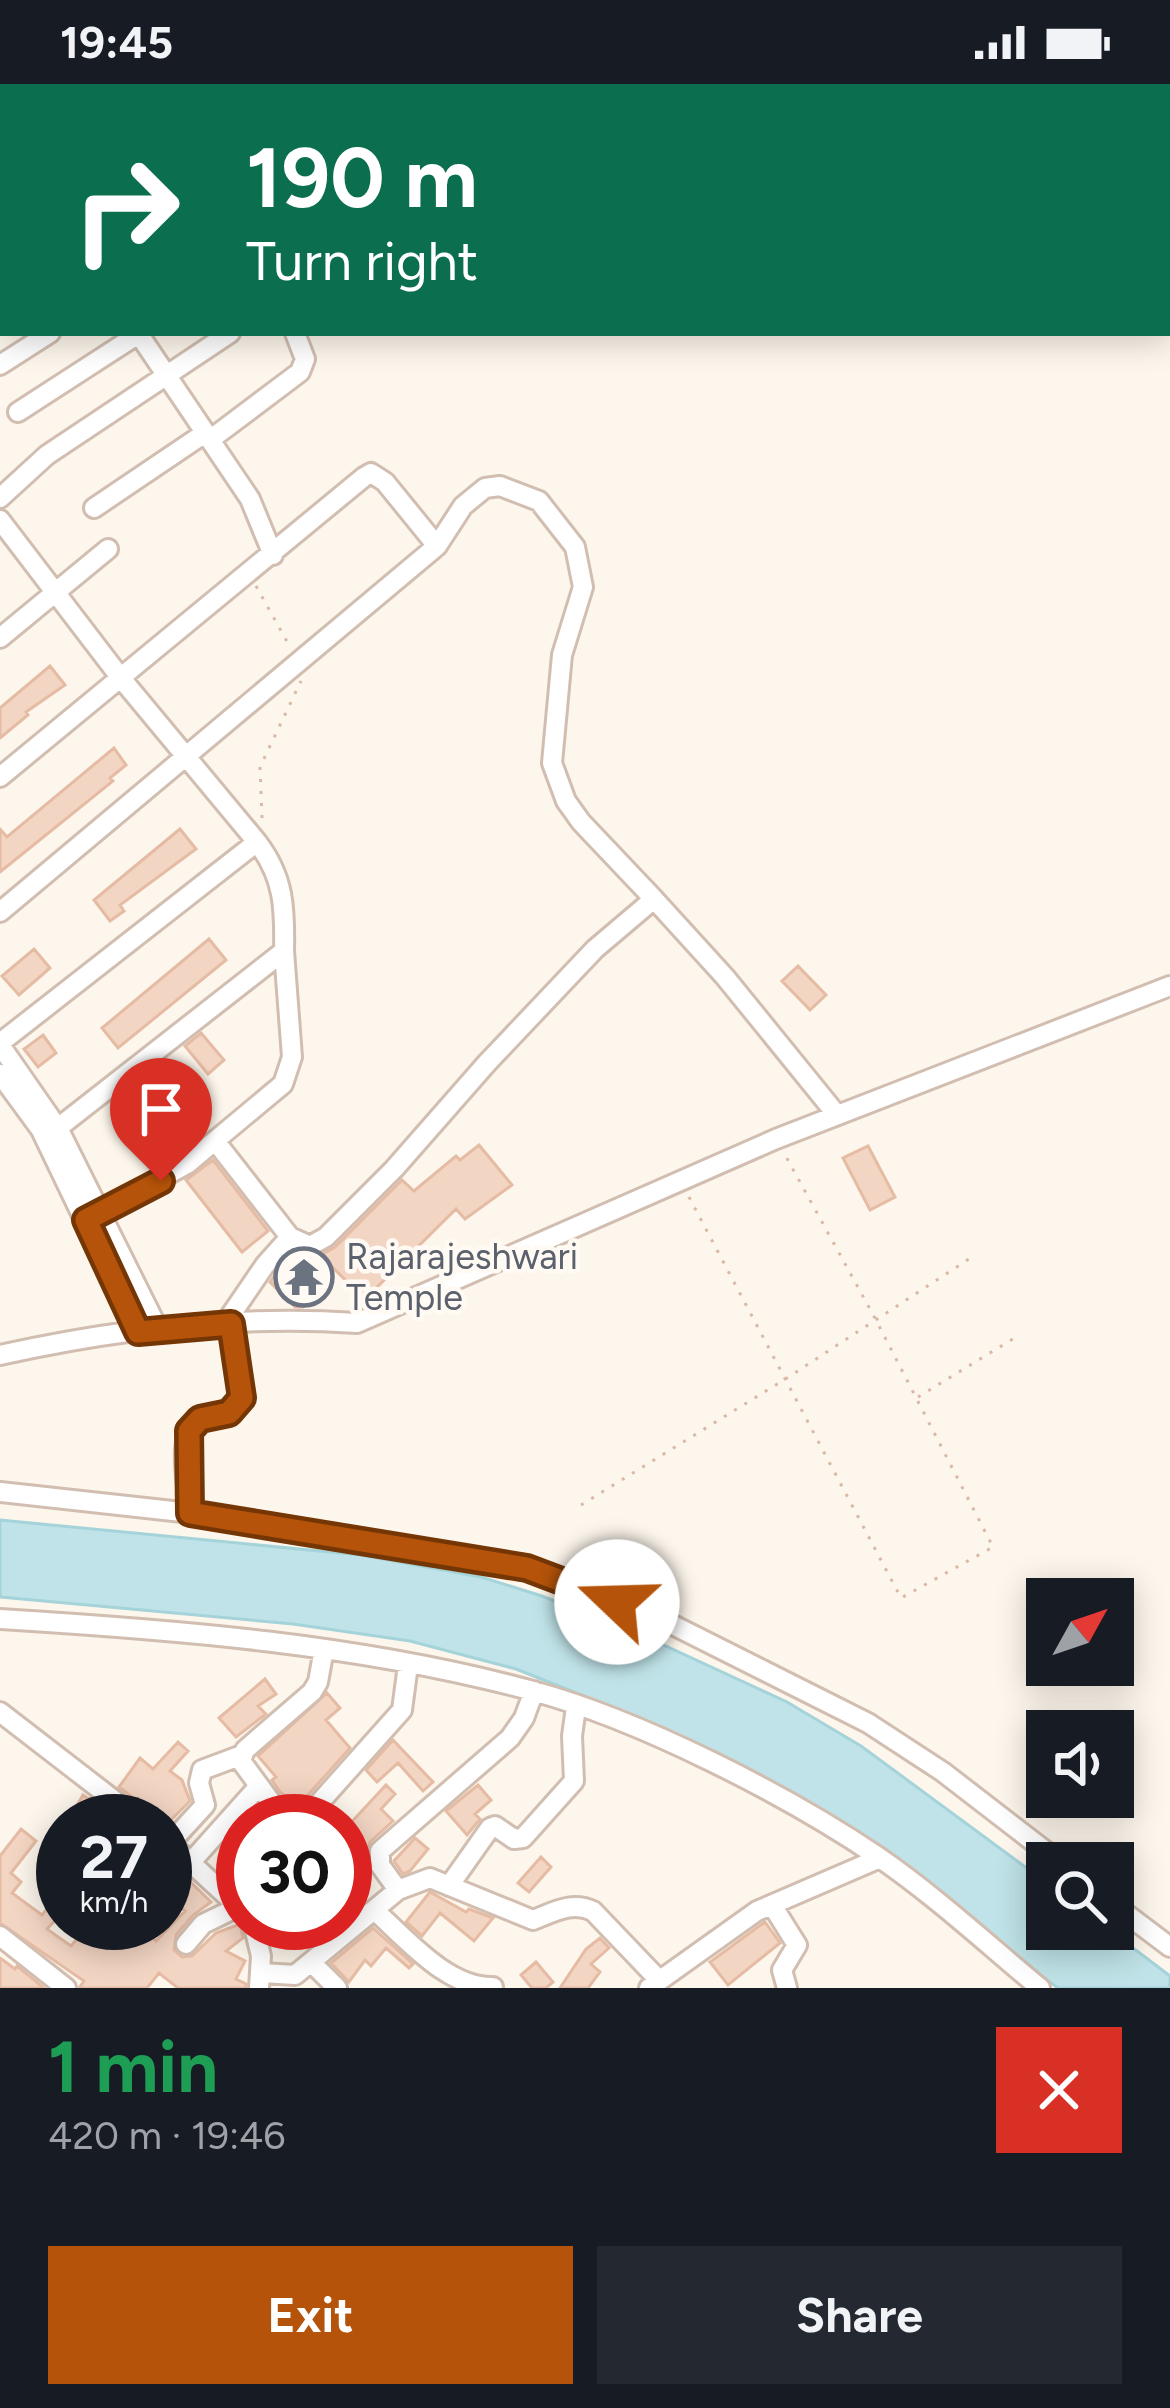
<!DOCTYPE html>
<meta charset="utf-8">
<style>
:root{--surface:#171b24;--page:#242831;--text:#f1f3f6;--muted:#9ea1a6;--accent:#b45309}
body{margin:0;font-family:Figtree,sans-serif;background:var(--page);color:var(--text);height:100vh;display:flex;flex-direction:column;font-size:45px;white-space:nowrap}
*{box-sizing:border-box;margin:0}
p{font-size:39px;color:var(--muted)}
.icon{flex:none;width:66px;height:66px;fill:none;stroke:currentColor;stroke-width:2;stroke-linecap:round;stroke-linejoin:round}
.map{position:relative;height:1904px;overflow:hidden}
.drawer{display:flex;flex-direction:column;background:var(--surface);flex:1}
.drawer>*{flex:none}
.guide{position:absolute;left:0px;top:0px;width:1170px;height:252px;box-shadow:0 6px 30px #0003;background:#0b6e4f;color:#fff;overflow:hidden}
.needle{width:78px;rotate:50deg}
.controls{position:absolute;left:1026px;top:1494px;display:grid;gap:24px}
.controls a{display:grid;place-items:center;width:108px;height:108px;border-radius:0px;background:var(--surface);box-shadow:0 6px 30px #0003;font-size:60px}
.speed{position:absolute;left:36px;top:1710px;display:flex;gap:24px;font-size:60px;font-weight:700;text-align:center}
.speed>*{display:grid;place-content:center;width:156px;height:156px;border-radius:50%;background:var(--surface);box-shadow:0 6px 30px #0003;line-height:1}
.speed small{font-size:30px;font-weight:400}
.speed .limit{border:18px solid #d22;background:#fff;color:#111}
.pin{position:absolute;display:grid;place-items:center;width:102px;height:102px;color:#fff;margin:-123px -51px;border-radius:50% 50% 50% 0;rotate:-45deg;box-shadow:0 0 12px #0007}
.pin .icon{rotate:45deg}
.me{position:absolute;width:132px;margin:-66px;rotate:291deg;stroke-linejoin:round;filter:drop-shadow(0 0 9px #0008)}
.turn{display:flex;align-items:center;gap:42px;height:252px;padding:0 48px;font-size:54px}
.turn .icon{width:156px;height:156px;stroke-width:2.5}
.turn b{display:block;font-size:84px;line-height:102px}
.round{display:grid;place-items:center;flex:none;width:126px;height:126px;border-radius:0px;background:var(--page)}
.head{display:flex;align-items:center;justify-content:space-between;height:204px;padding:0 48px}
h1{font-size:72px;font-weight:700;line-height:90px;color:#1e9e55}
.cta{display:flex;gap:24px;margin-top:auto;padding:24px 48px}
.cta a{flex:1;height:138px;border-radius:0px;background:var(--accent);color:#fff;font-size:48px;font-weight:700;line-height:138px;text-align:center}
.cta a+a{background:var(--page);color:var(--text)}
.status{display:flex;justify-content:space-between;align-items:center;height:84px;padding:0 60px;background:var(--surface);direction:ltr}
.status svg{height:33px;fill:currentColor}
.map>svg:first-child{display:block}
</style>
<div class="status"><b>19:45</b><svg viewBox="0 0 49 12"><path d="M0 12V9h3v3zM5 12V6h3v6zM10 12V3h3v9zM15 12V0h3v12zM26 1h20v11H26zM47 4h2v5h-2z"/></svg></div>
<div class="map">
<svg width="1170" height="1904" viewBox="0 0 1170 1904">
<rect width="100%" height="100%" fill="#fdf6ec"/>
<!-- water -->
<path fill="#bfe3e8" stroke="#a5d3da" stroke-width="3" d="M0 1436 361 1471 481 1493 542 1512 659 1559 787 1618 861 1662 1047 1799V1845H1108L1170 1892V1904H1058L819 1727 751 1687 629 1630 516 1585 410 1557 293 1540 0 1513Z"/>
<!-- building -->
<path fill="#f3d5c3" stroke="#e6bba3" stroke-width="3" d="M50 582 65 601 26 628 28 631 0 654V624Z
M114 664 126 681 110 694 113 697 0 788V745L7 753Z
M180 745 196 765 120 821 124 827 110 837 94 816Z
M209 855 226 876 118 964 102 944Z
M34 865 50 884 19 911 2 892Z
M798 882 826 911 810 926 782 897Z
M201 949 224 976 208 990 185 962Z
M43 951 56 969 38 983 24 965Z
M181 1012 196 1031 163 1058 148 1037Z
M479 1061 512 1101 465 1135 456 1125 365 1215 328 1179 300 1205 311 1216 303 1223H295L270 1198 280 1184 287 1191 305 1174H316L335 1163 402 1096 414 1107 456 1072 460 1076Z
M868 1062 895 1113 870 1126 843 1074Z
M213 1076 268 1147 242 1168 186 1096Z
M265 1595 276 1610 258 1622 266 1630 236 1653 219 1634Z
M327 1609 340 1624 326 1636 350 1664 298 1722 280 1708 272 1696 276 1693 258 1672Z
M393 1656 433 1698 423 1707 398 1679 377 1698 366 1686Z
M178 1658 188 1667 170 1687 182 1696 190 1717 165 1742V1737H154L149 1726 119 1703 140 1674 153 1685Z
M386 1701 395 1710 381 1725 393 1737 370 1758 367 1768 352 1755 345 1762V1745Z
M478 1701 491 1716 475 1730 480 1735 467 1751 446 1727Z
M83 1711 110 1730 105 1737H68Z
M21 1745 36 1757 11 1789 21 1798 12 1809 42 1831 52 1819 62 1829 47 1845 71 1862 90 1839H98L123 1859 141 1842 156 1857 185 1827 178 1822 185 1814 165 1796V1773L211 1818 193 1831 176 1851 174 1866 182 1873 192 1872 216 1849 240 1840 243 1854 226 1867 245 1877 236 1895 246 1900V1904H178L159 1889 147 1904H79L84 1897 0 1839V1772Z
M415 1754 428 1765 410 1787 403 1790 394 1777Z
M243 1761V1809L223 1790Z
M541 1773 551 1783 529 1808 518 1799Z
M430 1808 466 1828 469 1825 493 1834 474 1857 440 1829 422 1852 406 1838Z
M765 1838 780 1859 728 1901 710 1878Z
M373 1844 413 1880 409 1884 386 1864 371 1882 365 1876 349 1898 331 1879Z
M600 1854 609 1864 591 1880 600 1888 588 1904H560L586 1865Z
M0 1874 15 1885 17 1882 44 1904H0Z
M536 1878 553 1898 546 1904H532L521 1891Z"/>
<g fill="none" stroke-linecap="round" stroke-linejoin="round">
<!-- minor casing -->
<g stroke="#d1beb0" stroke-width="24">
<path id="minor" d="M48 3 53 0
M147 3 152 0
M0 34 3 32
M0 46 3 51
M0 92 3 91
M0 155 3 153
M0 217 3 215
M138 249 250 415 273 471
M0 281 50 249
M18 328 140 249
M211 355 300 288 305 275 295 249
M0 414 47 371 230 249
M94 424 205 349
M0 436 120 593 257 758
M0 554 108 465
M0 693 364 393 371 389 385 398 437 462 0 828
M654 815 725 893 837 1031
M0 959 257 758C284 793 285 824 284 867L45 1054
M0 961 59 1046 158 1245
M0 990 41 1046 138 1248
M216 1058 290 1153 265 1181 224 1241
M86 1136 187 1080 283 1000 292 973 284 867
M290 1153 310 1162 326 1153 394 1085 487 979 595 865 654 815 581 738 566 717 552 679 562 571 583 503 575 463 539 417 500 402 485 404 463 422 437 462
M0 1271C116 1245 239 1231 357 1239L776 1055 1170 902
M0 1408 218 1432 527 1484 661 1535 868 1639 943 1688 1061 1779
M190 1429C189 1405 174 1348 200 1335 208 1331 221 1331 229 1329L242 1314 231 1240
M0 1535C178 1546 360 1560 533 1607 640 1636 785 1710 877 1772 934 1811 987 1860 1040 1904
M0 1628 141 1737
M285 1737 241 1677 245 1666 312 1608 318 1598 324 1565
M303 1737 402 1626 408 1581
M165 1755 243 1827
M170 1759 205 1721 199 1699 202 1686 242 1671
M191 1778 259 1702
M449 1802 490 1744 495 1742 514 1755 523 1754 574 1697 572 1652 576 1623
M398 1806 430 1794 533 1836C554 1828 572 1817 593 1827L659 1896
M1113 1820 1170 1863
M772 1821 797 1861 782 1886 787 1904
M374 1826C407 1855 447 1904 493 1903
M253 1839 261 1872 259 1904
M0 1852 66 1904
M186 1860 203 1840 238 1823
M312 1879 337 1904
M263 1889 295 1891 398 1806 380 1781V1767L510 1654 524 1634 534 1607
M649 1904 757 1827 880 1774"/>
</g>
<!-- path -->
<path stroke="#d9b8a5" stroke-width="3" stroke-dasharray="3 9" stroke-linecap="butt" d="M256 502 289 561
M262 734 260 683 301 597
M689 1113 901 1514 993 1463 876 1236 784 1069
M918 1313 1016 1253
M581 1421 787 1294 975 1171"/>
<!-- minor -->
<use href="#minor" stroke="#fff" stroke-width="18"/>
</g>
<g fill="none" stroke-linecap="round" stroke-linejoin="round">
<!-- route casing -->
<g stroke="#753606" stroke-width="30">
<path id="route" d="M161 1097 86 1136 138 1248 231 1240 242 1314 229 1329 200 1335 189 1347 190 1429 527 1484 617 1518"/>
</g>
<!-- route -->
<use href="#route" stroke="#b45309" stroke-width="21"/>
</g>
<!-- icons -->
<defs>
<g id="temple-ring" transform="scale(3)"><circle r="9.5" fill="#fffaf3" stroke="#6b7280" stroke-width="1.5"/><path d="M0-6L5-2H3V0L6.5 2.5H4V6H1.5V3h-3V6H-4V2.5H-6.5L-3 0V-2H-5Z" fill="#6b7280"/></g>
</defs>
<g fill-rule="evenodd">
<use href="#temple-ring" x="304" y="1193"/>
</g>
<g text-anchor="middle" stroke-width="9" stroke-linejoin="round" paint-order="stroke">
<!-- worship labels -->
<g font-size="36" fill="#5b616d" stroke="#fffaf3" text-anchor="start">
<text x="346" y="1185">Rajarajeshwari<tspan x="346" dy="41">Temple</tspan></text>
</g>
</g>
</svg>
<div class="controls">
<a><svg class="needle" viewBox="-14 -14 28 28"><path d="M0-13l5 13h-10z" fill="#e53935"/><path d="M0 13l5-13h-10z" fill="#9ea1a6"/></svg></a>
<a><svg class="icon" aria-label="sound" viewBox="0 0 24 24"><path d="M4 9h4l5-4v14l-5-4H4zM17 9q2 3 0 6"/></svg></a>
<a><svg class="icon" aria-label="search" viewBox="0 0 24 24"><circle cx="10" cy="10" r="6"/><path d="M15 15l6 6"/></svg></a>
</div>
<div class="speed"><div>27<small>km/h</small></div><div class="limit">30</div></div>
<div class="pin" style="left:161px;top:1097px;background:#d93025"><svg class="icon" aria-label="arrive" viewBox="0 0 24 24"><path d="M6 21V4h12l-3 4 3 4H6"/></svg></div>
<svg class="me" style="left:617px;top:1518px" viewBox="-20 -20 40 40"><circle r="19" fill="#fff"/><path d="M0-13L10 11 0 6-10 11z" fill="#b45309"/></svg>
<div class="guide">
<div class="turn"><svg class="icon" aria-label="right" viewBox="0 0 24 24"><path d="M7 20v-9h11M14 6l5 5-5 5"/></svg><div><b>190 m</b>Turn right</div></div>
</div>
</div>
<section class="drawer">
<div class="head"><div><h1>1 min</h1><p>420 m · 19:46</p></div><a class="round" style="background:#d93025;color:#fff"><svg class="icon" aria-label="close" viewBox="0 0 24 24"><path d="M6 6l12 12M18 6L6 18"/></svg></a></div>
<div class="cta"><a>Exit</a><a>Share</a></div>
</section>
